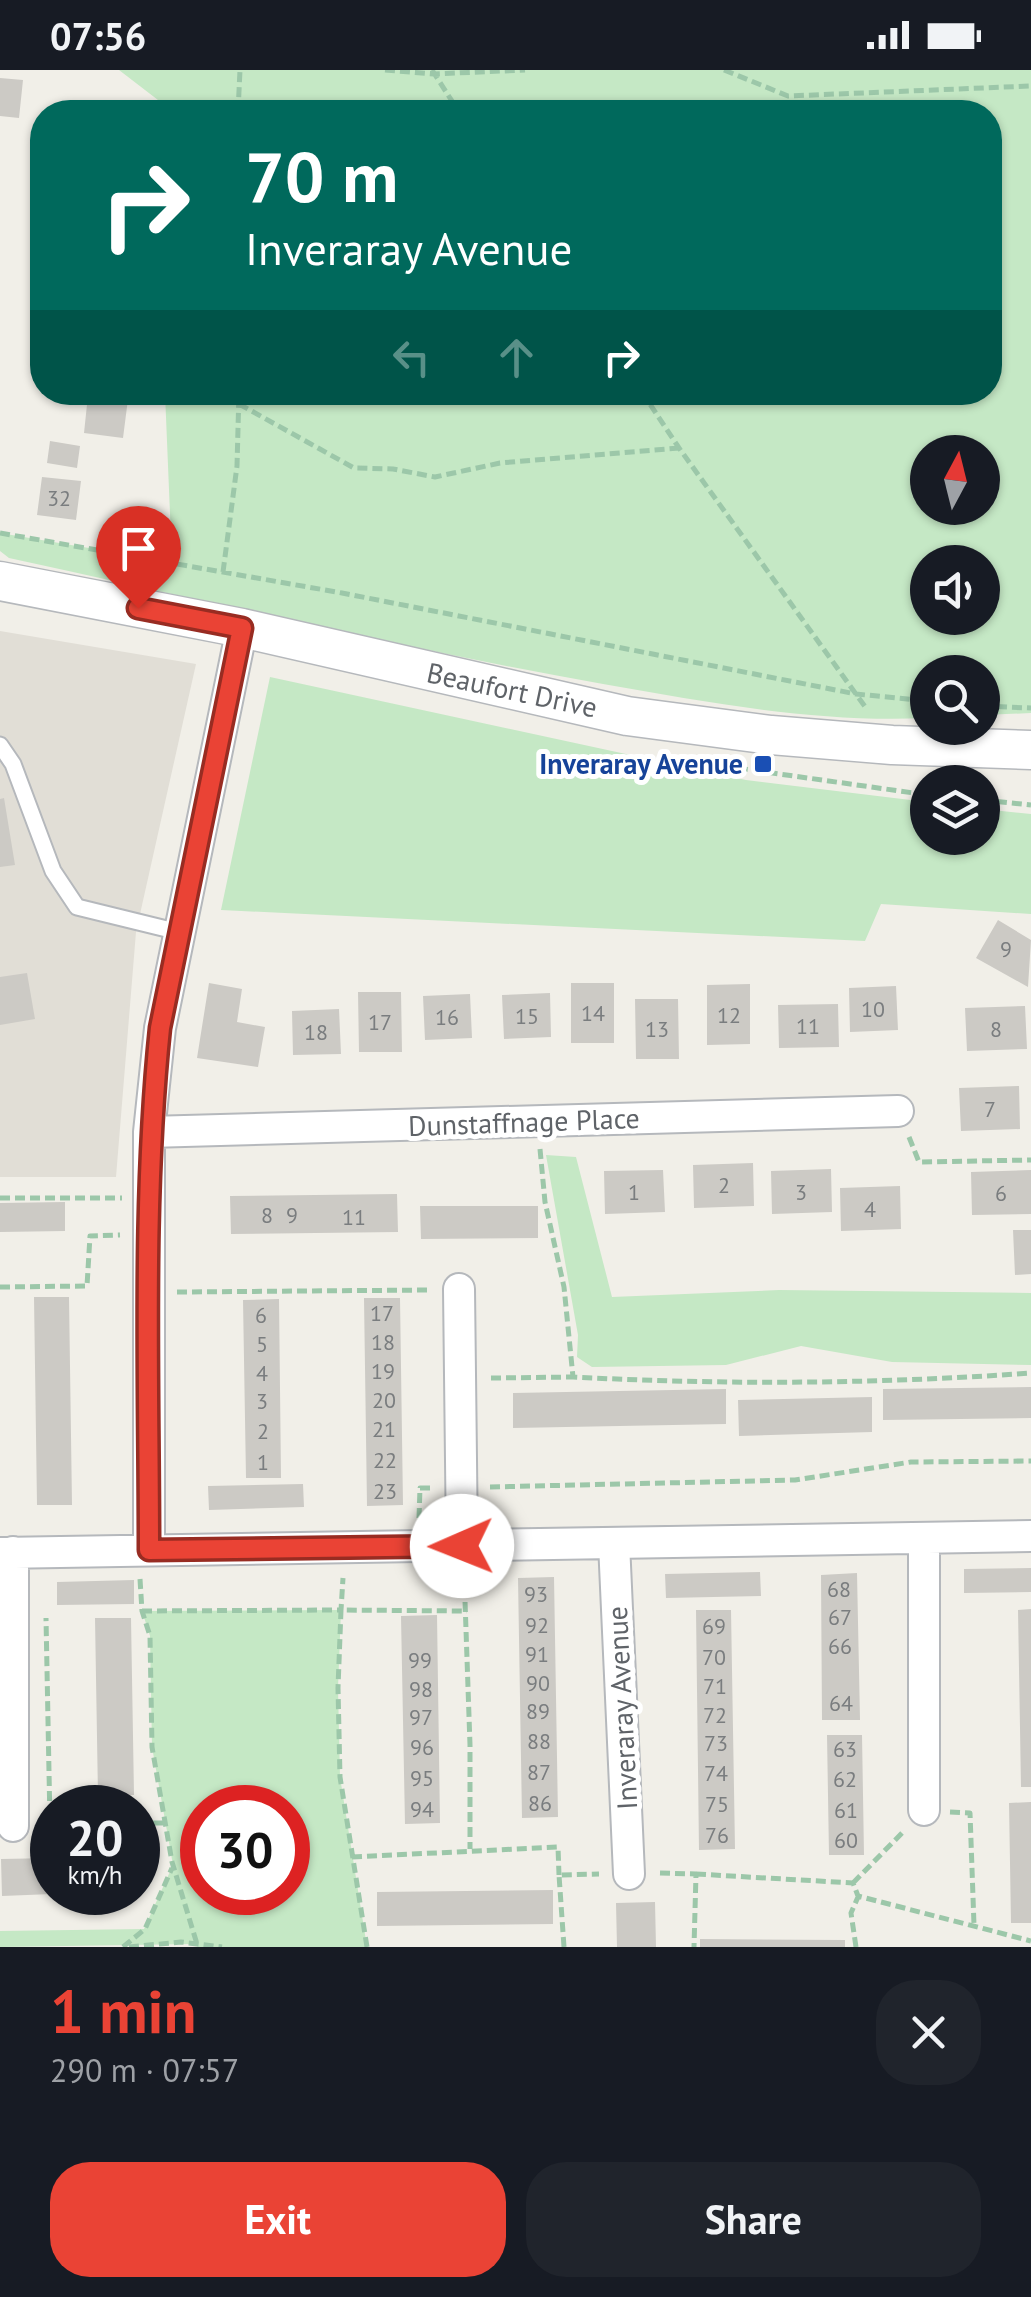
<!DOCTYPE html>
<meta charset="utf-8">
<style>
:root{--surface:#171b24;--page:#20242c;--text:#f1f3f6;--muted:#9ea1a6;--accent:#ea4335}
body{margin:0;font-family:"PT Sans",sans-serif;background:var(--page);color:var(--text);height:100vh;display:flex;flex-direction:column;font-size:38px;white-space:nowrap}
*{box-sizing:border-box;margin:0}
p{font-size:32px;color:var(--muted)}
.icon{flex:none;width:55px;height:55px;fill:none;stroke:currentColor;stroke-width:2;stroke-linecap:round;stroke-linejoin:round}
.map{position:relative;height:1877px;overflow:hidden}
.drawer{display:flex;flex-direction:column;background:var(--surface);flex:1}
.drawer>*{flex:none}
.banner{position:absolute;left:30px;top:30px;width:972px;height:305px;border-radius:40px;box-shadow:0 2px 8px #0004;background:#00695c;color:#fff;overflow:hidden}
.needle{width:65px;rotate:7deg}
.controls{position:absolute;left:910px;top:365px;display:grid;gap:20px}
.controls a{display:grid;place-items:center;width:90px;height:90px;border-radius:50%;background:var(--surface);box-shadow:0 2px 8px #0004;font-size:50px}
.speed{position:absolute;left:30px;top:1715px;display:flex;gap:20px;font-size:50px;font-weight:700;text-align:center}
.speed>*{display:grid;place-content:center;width:130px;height:130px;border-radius:50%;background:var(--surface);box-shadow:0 2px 8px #0004;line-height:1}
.speed small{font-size:25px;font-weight:400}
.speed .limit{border:15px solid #d22;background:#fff;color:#111}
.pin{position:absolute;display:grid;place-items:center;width:85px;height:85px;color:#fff;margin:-102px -42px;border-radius:50% 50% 50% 0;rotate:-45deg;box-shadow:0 0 10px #0007}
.pin .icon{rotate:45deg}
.me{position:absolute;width:110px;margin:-55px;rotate:269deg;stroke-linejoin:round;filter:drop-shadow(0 0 8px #0008)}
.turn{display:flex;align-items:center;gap:35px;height:210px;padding:0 50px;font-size:45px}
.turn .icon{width:130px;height:130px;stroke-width:2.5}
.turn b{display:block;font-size:70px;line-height:85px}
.lanes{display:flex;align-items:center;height:95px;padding:0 50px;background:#0003;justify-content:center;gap:50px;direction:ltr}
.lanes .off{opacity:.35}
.round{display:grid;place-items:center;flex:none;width:105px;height:105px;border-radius:40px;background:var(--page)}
.summary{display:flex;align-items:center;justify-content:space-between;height:170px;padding:0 50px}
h1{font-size:60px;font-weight:800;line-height:75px;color:var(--accent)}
.button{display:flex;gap:20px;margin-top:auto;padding:20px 50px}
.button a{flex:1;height:115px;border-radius:40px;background:var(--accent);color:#fff;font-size:40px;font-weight:800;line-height:115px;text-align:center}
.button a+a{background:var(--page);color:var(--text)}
.status{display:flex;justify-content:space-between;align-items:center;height:70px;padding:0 50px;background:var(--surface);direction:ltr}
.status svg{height:28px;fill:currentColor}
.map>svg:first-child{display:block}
</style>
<div class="status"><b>07:56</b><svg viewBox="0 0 49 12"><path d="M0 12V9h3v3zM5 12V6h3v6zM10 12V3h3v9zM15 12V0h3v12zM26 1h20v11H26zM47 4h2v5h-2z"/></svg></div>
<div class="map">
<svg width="1031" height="1877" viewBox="0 0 1031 1877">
<rect width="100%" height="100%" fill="#f1efe8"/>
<!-- education -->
<path fill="#e1ded6" d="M0 561 196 594 136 862 116 1107H0Z"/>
<!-- green -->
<path fill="#c5e8c5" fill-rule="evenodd" d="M119 0H1031V643L983 645 982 602H928L927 648C818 653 711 633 603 614 404 579 207 531 9 488L0 481V463L172 492 165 323 990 322V42H158V30ZM928 382H982V438H928ZM928 492H982V548H928Z
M270 607 746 710 927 732 928 768H982L983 739 1031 744V844L881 834 865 871 221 840Z
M546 1085 576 1087 612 1227 779 1220 1031 1223V1295L892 1292 801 1276 726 1295 592 1297 577 1287 578 1265Z
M341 1540 338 1618 340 1707 367 1877H198L197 1874 0 1877V1861L144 1859 173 1795 152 1677 150 1566 142 1541ZM202 1738H288V1822H202Z"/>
<!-- building -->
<path fill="#cccac5" d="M0 8 23 10 19 48 0 46Z
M88 325 128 329 123 368 84 363Z
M50 371 80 376 77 398 47 393Z
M42 407 81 411 76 450 37 445Z
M4 728 15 795 0 797V729Z
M998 850 1031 870 1028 917 976 888Z
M27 903 35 949 0 955V907Z
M209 913 242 919 237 952 265 957 258 997 197 988Z
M571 913H614V973H571Z
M750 914V974L707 975V915Z
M896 916 898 960 850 962 849 918Z
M358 922H401L402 982H359Z
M550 923 551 967 504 969 502 925Z
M470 924 472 968 425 970 423 926Z
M635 929H678L679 989H636Z
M838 934 839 977 779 978 778 935Z
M1025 936 1027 979 967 981 965 938Z
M339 939 341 984 293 985 292 941Z
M1019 1016 1020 1059 961 1061 959 1018Z
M753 1093 754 1136 694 1138 693 1095Z
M831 1099 832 1142 772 1144 771 1101Z
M663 1100 665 1142 605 1144 604 1101Z
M1031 1100V1144L972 1145 971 1102Z
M900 1116 901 1159 841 1161 840 1118Z
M397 1124 398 1162 231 1164 230 1126Z
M65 1132V1161L0 1162V1133Z
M420 1136H538V1168L421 1169Z
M1013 1160H1031V1204L1015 1205Z
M34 1227H69L72 1435H37Z
M364 1228H400L403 1435 367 1436Z
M279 1229 281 1408H246L243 1230Z
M1031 1317V1348L883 1350V1319Z
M726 1319V1354L513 1358V1323Z
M872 1327V1362L739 1366 738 1330Z
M303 1414 304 1437 209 1440 208 1416Z
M1031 1498V1522L964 1523V1499Z
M760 1502 761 1526 666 1528 665 1504Z
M857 1503 860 1650H822L821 1505Z
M554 1507 558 1747 522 1748 518 1508Z
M134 1510V1534L57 1535V1512Z
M1031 1539V1717H1021L1018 1540Z
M696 1540H731L735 1779 699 1780Z
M437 1545 440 1753 405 1754 401 1546Z
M95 1548H131L134 1725 98 1726Z
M827 1665H862L864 1785H829Z
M1031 1732V1853H1011L1009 1733Z
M52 1788V1824L2 1826 1 1789Z
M553 1820V1854L377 1856V1822Z
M655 1832 656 1877H617L616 1833Z
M700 1869 845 1870V1877H700Z"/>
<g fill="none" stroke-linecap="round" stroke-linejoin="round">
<!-- service casing -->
<g stroke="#b5b8bc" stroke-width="19">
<path id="service" d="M0 675 13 694 53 801 77 837 179 862"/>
</g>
<!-- minor casing -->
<g stroke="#b5b8bc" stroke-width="34">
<path id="minor" d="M149 1062 898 1041
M459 1219 462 1475
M924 1468V1740
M614 1473 629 1804
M149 1480V1062L160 958 242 558
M13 1482V1756
M0 1483 1031 1466"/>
</g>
<!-- tertiary casing -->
<g stroke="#b5b8bc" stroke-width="41">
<path id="tertiary" d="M0 511 242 558 627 646 771 665 892 675 1031 680"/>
</g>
<!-- path -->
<path stroke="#9cc7a9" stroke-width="5" stroke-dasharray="10 5" stroke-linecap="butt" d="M385 0 434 4 525 0
M432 0 459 42
M724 0 788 26 1031 16
M238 42 240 0
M642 322 679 378 866 638
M239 334 354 398 393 399 435 407 500 393 679 378
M0 463 342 523 856 624 928 631
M223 502 237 396 239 322
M982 636 1031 638
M723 696 928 725
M982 730 1031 735
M909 1067 919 1092 1031 1090
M540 1079 545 1132 564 1217 573 1307C726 1315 878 1314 1031 1303
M0 1128H122
M0 1217 87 1216 90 1166 120 1165
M177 1222 431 1220
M491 1308 573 1307
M490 1417 795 1410 911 1392 1031 1391
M419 1448 420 1418H434
M464 1502 470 1675V1779
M140 1509 142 1541 150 1566 152 1677 172 1792 197 1874
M142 1541 341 1540 343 1508
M950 1742 970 1743 974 1855
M138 1753H164
M42 1754 50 1753 46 1548
M352 1787 558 1777 559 1805
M660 1803 696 1804 694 1877
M696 1804 853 1813 858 1826 1031 1871
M853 1813 903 1762
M123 1877 145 1859 172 1798
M129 1877 181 1872 222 1877
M367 1877 340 1707 338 1618 341 1540 467 1541
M564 1877 559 1805 599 1804
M856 1877 851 1843 858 1827"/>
<!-- service -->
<use href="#service" stroke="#fff" stroke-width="15"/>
<!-- minor -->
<use href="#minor" stroke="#fff" stroke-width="30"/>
<!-- tertiary -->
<use href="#tertiary" stroke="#fff" stroke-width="38"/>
</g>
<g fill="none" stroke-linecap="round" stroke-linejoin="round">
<!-- route casing -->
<g stroke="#982c22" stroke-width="25">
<path id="route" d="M138 538 242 558 160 958C142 1131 149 1306 149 1480L462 1476"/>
</g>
<!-- route -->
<use href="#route" stroke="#ea4335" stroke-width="18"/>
</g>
<!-- markers -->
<rect fill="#1a4fb4" stroke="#fff" stroke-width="4" x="753" y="684" width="20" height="20" rx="5"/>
<g text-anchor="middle" stroke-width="10" stroke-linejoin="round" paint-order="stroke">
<!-- number labels -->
<g font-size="22" fill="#7a7d7f">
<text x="59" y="436">32</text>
<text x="1006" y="887">9</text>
<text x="873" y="947">10</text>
<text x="593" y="951">14</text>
<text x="729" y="953">12</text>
<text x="527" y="954">15</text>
<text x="447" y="955">16</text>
<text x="380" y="960">17</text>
<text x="808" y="964">11</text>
<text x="657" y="967">13</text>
<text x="996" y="967">8</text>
<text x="316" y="970">18</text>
<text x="990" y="1047">7</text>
<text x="724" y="1123">2</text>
<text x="634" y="1130">1</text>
<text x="801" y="1130">3</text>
<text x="1001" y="1131">6</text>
<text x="870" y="1147">4</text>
<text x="267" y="1153">8</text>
<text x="292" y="1153">9</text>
<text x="354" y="1155">11</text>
<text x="382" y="1251">17</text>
<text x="261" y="1253">6</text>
<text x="383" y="1280">18</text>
<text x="262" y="1282">5</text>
<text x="383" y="1309">19</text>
<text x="262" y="1311">4</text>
<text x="384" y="1338">20</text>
<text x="262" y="1339">3</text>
<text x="384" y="1367">21</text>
<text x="263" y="1369">2</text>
<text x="385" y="1398">22</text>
<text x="263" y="1400">1</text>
<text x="385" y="1429">23</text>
<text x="839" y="1527">68</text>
<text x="536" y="1532">93</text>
<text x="840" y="1555">67</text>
<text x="537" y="1563">92</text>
<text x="714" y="1564">69</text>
<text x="840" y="1584">66</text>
<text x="537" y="1592">91</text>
<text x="714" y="1595">70</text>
<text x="420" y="1598">99</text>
<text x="538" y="1621">90</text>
<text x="715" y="1624">71</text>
<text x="421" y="1627">98</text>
<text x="841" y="1641">64</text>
<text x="538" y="1649">89</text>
<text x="715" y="1653">72</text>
<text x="421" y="1655">97</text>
<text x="539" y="1679">88</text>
<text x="716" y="1681">73</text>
<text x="422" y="1685">96</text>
<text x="845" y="1687">63</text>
<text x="539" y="1710">87</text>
<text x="716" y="1711">74</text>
<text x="422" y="1716">95</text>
<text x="845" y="1717">62</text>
<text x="540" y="1741">86</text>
<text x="717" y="1742">75</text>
<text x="422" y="1747">94</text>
<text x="846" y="1748">61</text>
<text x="717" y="1773">76</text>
<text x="846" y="1778">60</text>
</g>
<!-- street labels -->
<g font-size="28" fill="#5f6368" stroke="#fff">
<text transform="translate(512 620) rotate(12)" y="10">Beaufort Drive</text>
<text transform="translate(524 1052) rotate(-2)" y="10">Dunstaffnage Place</text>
<text transform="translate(622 1638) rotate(-93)" y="10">Inveraray Avenue</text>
</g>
<!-- transit labels -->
<g font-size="28" font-weight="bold" fill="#164399" stroke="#fff" text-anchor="end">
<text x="743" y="704">Inveraray Avenue</text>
</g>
</g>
</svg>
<div class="controls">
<a><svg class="needle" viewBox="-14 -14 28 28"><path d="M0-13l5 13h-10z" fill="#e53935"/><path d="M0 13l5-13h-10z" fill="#9ea1a6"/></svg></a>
<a><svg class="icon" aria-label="sound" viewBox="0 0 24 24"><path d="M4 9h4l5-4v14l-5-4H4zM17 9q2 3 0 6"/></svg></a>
<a><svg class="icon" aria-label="search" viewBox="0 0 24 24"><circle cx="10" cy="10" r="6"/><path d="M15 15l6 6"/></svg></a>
<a><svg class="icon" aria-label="layers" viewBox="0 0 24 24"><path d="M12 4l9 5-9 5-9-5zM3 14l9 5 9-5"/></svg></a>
</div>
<div class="speed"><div>20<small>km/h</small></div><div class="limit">30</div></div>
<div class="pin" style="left:138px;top:538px;background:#d93025"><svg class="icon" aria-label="arrive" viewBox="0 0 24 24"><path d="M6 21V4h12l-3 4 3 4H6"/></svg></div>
<svg class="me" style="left:462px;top:1476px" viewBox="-20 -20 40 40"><circle r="19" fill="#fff"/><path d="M0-13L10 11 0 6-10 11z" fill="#ea4335"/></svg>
<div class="banner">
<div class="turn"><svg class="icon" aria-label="right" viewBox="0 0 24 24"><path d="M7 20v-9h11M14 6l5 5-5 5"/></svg><div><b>70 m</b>Inveraray Avenue</div></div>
<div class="lanes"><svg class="icon off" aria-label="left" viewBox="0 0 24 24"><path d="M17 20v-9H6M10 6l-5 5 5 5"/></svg><svg class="icon off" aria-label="ahead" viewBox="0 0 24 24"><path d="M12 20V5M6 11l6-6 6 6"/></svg><svg class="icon" aria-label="right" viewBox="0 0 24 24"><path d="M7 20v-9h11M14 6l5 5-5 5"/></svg></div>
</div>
</div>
<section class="drawer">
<div class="summary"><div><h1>1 min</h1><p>290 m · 07:57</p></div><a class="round"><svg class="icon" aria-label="close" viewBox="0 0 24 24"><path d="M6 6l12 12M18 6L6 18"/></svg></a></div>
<div class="button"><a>Exit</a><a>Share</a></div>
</section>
